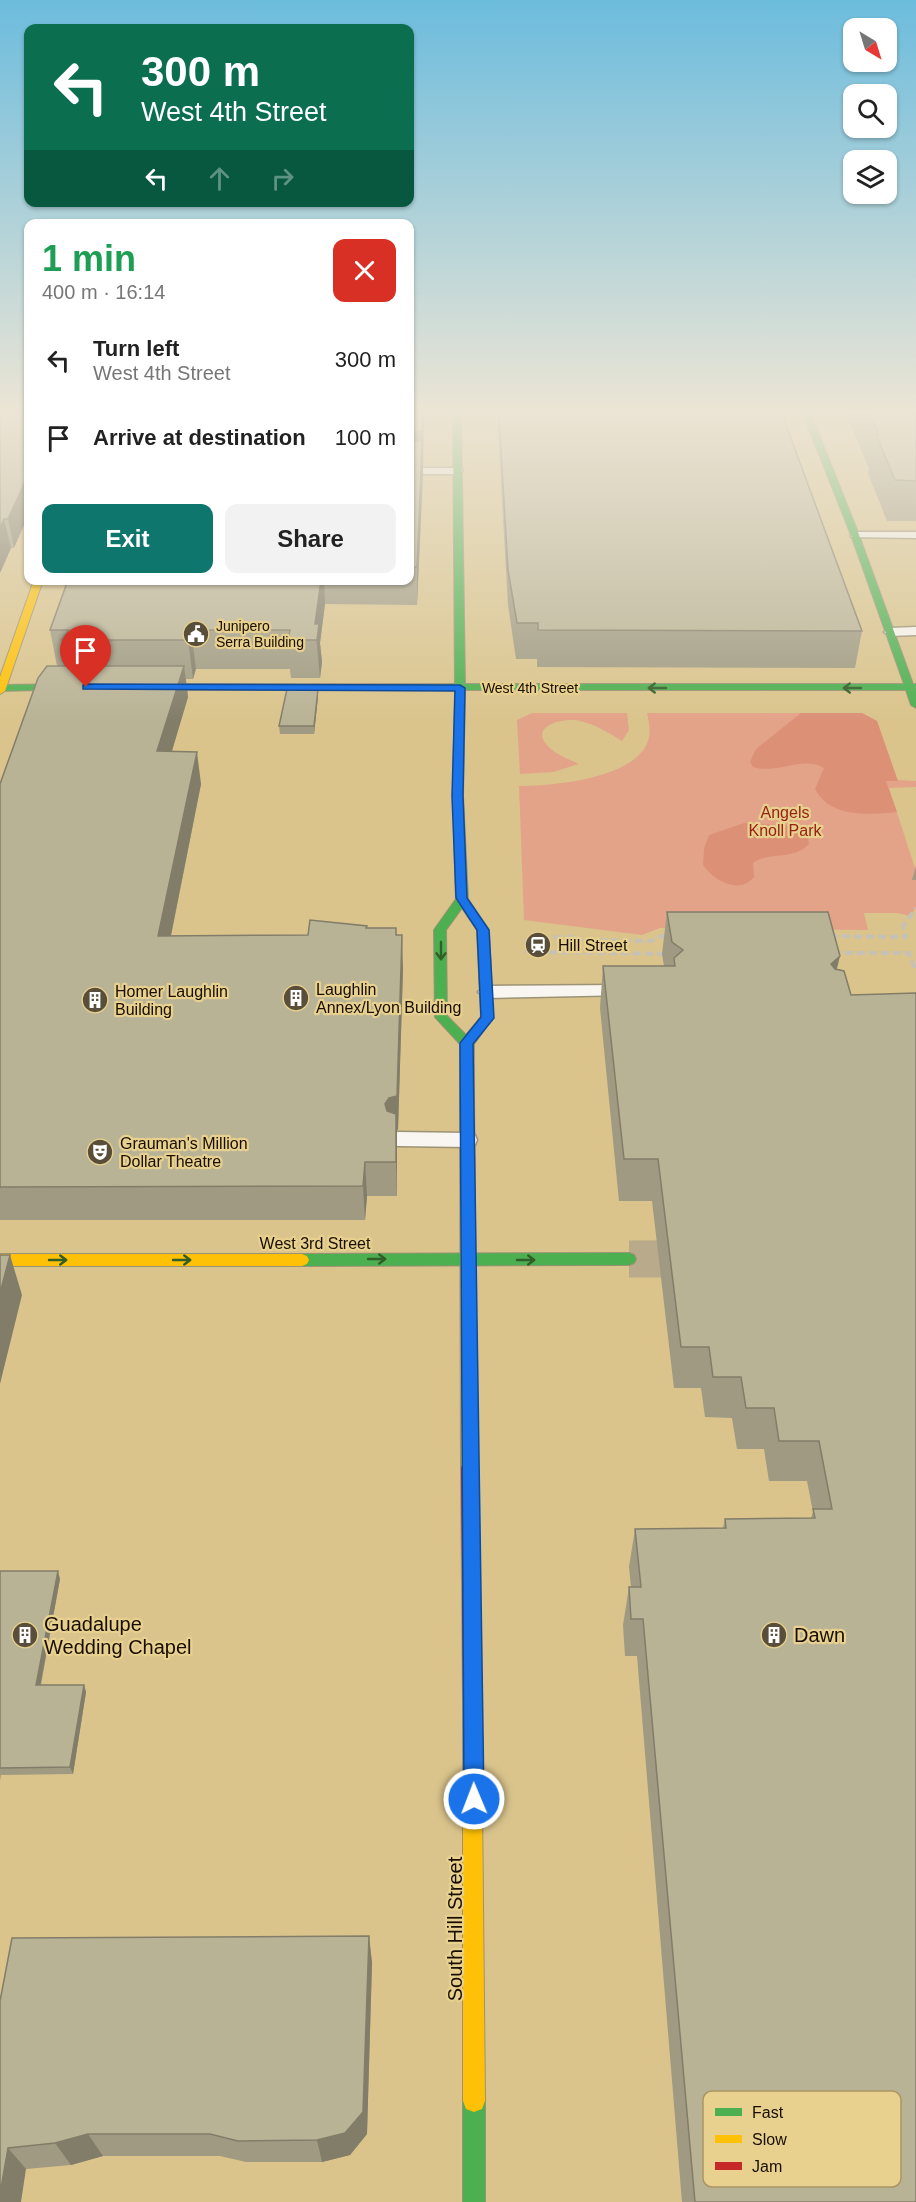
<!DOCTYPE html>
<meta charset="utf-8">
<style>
:root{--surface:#fff;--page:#f2f2f2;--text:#222;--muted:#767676;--accent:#0f766e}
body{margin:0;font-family:Helvetica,sans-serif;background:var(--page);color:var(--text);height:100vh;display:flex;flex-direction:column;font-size:22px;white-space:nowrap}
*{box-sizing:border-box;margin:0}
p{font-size:20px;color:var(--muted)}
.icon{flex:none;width:33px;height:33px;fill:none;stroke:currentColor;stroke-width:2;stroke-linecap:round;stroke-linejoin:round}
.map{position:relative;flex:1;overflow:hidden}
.sheet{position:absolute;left:24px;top:219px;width:390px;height:366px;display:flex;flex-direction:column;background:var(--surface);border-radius:12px;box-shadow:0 2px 4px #0004}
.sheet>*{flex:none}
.hud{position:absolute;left:24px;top:24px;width:390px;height:183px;border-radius:12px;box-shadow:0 2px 4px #0004;background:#0b6e4f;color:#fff;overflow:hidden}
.needle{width:39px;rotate:142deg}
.controls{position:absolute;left:843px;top:18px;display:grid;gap:12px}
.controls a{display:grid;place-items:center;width:54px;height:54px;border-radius:12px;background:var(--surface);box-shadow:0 2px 4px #0004;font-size:30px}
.pin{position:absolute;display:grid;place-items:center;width:51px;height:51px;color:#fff;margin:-62px -26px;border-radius:50% 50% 50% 0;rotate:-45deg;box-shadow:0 0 6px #0007}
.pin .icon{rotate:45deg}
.me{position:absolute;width:66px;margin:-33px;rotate:359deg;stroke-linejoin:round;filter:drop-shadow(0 0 4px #0008)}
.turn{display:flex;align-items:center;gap:21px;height:126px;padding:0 18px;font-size:27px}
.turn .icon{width:78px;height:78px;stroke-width:2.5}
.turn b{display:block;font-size:42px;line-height:51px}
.lanes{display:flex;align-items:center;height:57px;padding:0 18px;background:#0003;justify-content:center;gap:30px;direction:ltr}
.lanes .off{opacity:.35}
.round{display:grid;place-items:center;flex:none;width:63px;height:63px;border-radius:12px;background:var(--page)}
.overview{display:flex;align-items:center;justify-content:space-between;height:102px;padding:0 18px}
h1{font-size:36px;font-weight:700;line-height:45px;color:#1e9e55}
.primary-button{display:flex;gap:12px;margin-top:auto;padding:12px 18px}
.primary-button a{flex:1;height:69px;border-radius:12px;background:var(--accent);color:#fff;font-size:24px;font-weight:700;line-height:69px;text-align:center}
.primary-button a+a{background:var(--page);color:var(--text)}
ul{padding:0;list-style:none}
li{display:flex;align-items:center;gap:18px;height:78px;padding:0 18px}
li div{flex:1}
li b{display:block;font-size:22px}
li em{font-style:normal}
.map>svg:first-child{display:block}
</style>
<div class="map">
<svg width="916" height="2202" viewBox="0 0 916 2202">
<rect width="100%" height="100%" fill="#d4c6a2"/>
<!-- built -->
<path fill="#dac48c" d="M0 414H28V580H410V414H916V2202H0Z"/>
<!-- green -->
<path fill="#e3a389" d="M532 713H627L629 730 622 741C609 733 595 724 580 721 566 717 529 725 547 745 554 754 569 759 579 764L553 772 520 774 517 720Z
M647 713H862L877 721 897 780 916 781V787L889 788 916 871V908L910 916 898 913H864L868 930 660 928 642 935 524 920 519 786C552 786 635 779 648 741 651 732 649 722 647 713Z"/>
<!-- forest -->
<path fill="#dc9177" d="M801 713H862L877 721 898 781H886L897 812C869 815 830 818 815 789L824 768C804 755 776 775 753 767L750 762 756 749Z
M744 823 798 826 807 831 809 844C793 861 770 851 753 863L754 877C740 895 714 881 703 865L704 848 709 835Z"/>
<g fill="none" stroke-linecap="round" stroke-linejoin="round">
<!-- primary-tunnel -->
<path stroke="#b8aa8a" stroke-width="37" stroke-dasharray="37 19" stroke-linecap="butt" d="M629 1259H702"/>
<!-- lane casing -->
<g stroke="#9c9275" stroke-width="3">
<path id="lane" d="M410 468H458L463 471 458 474H410Z
M855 532H916V538L851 537V533Z
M916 627V635L890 636 884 632 890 628Z
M624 985 632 991 630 995 486 998 478 992 486 986Z
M398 1132 468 1133 475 1135 477 1140 475 1145 468 1147 398 1146 391 1144 389 1139 391 1134Z"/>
</g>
<!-- fast casing -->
<g stroke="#9c9275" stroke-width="2">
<path id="fast" d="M453 414H461L465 684H904L851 535 803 414H811L859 535 913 684H916V708L911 705 906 690H465L463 796 468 899 489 930 493 1018 474 1044V1092L467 1097 460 1092V1044L435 1017 434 930 456 899 453 796 455 690H143L138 687 143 684H455ZM462 908 477 930 481 1017 466 1035 447 1016 446 930Z
M79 684 83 685V689L0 691V685Z
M629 1253 634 1255 636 1259 634 1263 629 1265 302 1266 297 1264 295 1260 297 1256 302 1254Z
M474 2090 482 2093 485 2101V2202H463V2101L466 2093Z"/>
</g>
<!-- slow casing -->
<g stroke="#9c9275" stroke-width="2">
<path id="slow" d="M34 580H43L5 691 0 694V677Z
M467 1087 474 1092 477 1468 475 1473 469 1475 463 1473 461 1468 460 1092Z
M0 1254H302L307 1256 309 1260 307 1264 302 1266H0Z
M472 1693 479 1696 481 1702 485 2101 482 2109 474 2112 466 2109 463 2101V1702L465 1696Z"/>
</g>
<!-- jam casing -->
<g stroke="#9c9275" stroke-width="2">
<path id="jam" d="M469 1461 475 1463 477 1468 481 1702 479 1708 472 1711 465 1708 463 1702 461 1468 463 1463Z"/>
</g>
<!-- lane -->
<use href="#lane" fill="#f9f6f1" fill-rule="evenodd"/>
<!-- fast -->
<use href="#fast" fill="#4caf50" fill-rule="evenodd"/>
<!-- slow -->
<use href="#slow" fill="#ffc107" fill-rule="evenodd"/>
<!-- jam -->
<use href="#jam" fill="#c62828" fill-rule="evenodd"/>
<!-- rail -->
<path stroke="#c5c1b6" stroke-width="4" stroke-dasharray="8 4" stroke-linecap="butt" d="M818 936 906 937 903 926 916 908
M821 953H909L916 972
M677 954 533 952 526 951V938L572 937V940L650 941 662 936H680"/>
</g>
<!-- wall -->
<path fill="#9f9a81" d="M0 414 14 548H11L0 573Z
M410 414 423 466 417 605 325 604 320 643 322 662 320 678H291L290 669H196L193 679H186L188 697 172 751 201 784 171 936 308 935 367 926V928L396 935 403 969 398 1130H397V1196H367L365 1220H0V784L57 666 50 630 68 580H410Z
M497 414H782L862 631 855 668 537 667V659H516L508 605Z
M846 414H916V521H887L868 473 869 468Z
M318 689V697L314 734H280L279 726Z
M916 866V880H912Z
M667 912 836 970 916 2202H682L637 1656H625L623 1625 629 1587H631L629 1567 635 1529 723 1528 725 1519 811 1518 813 1512 807 1481H769L764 1449H737L732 1418 705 1417 701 1388H674L652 1201H619L600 1008 603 966H664L662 954Z
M0 1571 60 1579 41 1685H84L86 1692 73 1774 1 1775 0 1781Z
M369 1936 372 1963 367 2134 350 2155 322 2162H246L220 2156H103L71 2165 26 2169 0 2202V2001Z"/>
<!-- shaded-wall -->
<path fill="#827d69" d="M423 414H424L423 476 417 605V567L410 468V433Z
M28 464V516L14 548 8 519Z
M4 519 11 548 0 573V529Z
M321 580H324L325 604 320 643 322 662 320 678 315 624Z
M191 630 196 669 193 679 188 640Z
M184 666 188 697 162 784 157 751Z
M318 689V697L314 734V726Z
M197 752 201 784 164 970 158 936Z
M402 935 403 969 398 1130H397V1196L396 1162 385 1104Z
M840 956 830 997 831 964Z
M365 1162 367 1196 365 1220 363 1186Z
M10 1255 22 1295 0 1384V1293Z
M58 1571 60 1579 39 1692 36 1685Z
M84 1685 86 1692 73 1774 70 1767Z
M369 1936 372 1963 367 2134 350 2155 322 2162 317 2140Z
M88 2134 103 2156 71 2165 55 2143Z
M8 2148 26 2169 21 2202H0V2194Z"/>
<!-- building -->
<path fill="#b9b396" stroke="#827d69" stroke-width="1.5" d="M0 414H28V464L26 470H28V475L8 519H4L0 529Z
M410 414H423L422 431 410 433Z
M499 414H782L862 631 538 630V623H517L508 570Z
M870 414H916V481L895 480 876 434H879Z
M410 441H422L417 567H410Z
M68 580H321L315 624H319L317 640H288L290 630H191L188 640H61L69 630H50Z
M47 666H184L157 751 197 752 158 936 308 935 310 920 367 926 366 928H396V935H402L397 1096 389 1098 385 1104 387 1111 396 1114V1162H365L363 1186 0 1187V784L38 678Z
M287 689H318L314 726H279Z
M667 912H828L840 956 831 964 835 969 844 971 851 995 916 993V2202H695L643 1619H631L629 1587H641L635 1529 726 1528 725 1519 815 1518 813 1509H832L819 1441H779L774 1408H746L741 1377H713L709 1347H681L658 1159H624L603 966H675L674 958 683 950 672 942Z
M0 1255H10L0 1293Z
M0 1571H58L36 1685H84L70 1767 0 1768Z
M369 1936 363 2112 345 2133 317 2140 238 2141 210 2134H88L55 2143 8 2148 0 2194V2001L12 1938Z"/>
<!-- one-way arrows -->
<defs><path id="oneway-shaft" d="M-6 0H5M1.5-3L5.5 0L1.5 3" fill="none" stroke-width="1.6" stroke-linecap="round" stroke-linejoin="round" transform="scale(1.5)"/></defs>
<g stroke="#325e28">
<use href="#oneway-shaft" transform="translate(657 688) rotate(-180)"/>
<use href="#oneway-shaft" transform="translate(852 688) rotate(-180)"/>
<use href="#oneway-shaft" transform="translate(441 951) rotate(90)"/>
<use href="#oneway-shaft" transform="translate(377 1259)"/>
<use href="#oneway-shaft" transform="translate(58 1260)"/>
<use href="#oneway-shaft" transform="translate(182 1260)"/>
<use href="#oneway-shaft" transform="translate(526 1260)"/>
</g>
<!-- sky -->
<linearGradient id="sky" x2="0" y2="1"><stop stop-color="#6cbcdd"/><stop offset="0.57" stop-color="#ece5d5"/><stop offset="1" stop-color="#ece5d5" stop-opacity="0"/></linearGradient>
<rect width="916" height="722" fill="url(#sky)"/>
<!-- route -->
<path fill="#1a73e8" stroke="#114b97" stroke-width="1.5" d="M86 684 460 685 465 688 463 796 467 898 489 930 494 1018 473 1044 484 1799 481 1806 474 1808 467 1806 464 1799 460 1043 481 1017 477 930 456 898 452 796 455 691 83 689V685Z"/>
<!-- icons -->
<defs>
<g id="civic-disc" transform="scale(1.35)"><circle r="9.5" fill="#594e39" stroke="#e8d08e"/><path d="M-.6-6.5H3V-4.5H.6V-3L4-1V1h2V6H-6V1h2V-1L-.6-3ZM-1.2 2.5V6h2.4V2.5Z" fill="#fff"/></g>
<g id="station-disc" transform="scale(1.35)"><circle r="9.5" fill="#594e39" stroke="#e8d08e"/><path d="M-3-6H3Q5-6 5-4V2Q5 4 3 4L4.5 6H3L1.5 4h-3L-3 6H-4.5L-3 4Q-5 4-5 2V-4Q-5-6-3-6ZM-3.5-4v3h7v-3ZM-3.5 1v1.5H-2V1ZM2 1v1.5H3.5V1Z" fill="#fff"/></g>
<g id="building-disc" transform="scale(1.35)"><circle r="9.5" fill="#594e39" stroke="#e8d08e"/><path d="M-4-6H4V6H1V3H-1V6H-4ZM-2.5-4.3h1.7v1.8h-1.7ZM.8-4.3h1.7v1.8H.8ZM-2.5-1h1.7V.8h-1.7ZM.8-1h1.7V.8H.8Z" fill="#fff"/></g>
<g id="theatre-disc" transform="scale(1.35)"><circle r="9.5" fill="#594e39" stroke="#e8d08e"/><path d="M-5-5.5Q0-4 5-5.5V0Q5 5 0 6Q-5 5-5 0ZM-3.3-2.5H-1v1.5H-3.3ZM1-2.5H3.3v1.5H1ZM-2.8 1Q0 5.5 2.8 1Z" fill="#fff"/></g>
</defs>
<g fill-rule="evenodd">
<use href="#civic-disc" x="196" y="634"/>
<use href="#station-disc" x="538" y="945"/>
<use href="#building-disc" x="296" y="998"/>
<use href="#building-disc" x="95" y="1000"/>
<use href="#theatre-disc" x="100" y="1152"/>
<use href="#building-disc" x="25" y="1635"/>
<use href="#building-disc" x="774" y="1635"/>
</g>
<g text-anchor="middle" stroke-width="4.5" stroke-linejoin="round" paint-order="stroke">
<!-- far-poi labels -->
<g font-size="14" fill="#170e00" stroke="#e8d08e" text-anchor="start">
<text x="216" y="631">Junipero<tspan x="216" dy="16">Serra Building</tspan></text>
</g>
<!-- far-street labels -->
<g font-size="14" fill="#170e00" stroke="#e8d08e">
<text x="530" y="693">West 4th Street</text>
</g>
<!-- park labels -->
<g font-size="16" fill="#962317" stroke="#e8d08e">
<text x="785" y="818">Angels<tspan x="785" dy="18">Knoll Park</tspan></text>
</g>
<!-- poi labels -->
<g font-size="16" fill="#170e00" stroke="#e8d08e" text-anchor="start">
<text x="558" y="951">Hill Street</text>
<text x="316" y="995">Laughlin<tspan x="316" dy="18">Annex/Lyon Building</tspan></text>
<text x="115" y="997">Homer Laughlin<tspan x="115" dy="18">Building</tspan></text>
<text x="120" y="1149">Grauman's Million<tspan x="120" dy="18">Dollar Theatre</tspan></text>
</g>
<!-- street labels -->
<g font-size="16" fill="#170e00" stroke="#e8d08e">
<text x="315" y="1249">West 3rd Street</text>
</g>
<!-- near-poi labels -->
<g font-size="20" fill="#170e00" stroke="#e8d08e" text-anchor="start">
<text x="44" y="1631">Guadalupe<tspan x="44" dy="23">Wedding Chapel</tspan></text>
<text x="794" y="1642">Dawn</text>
</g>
<!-- near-street labels -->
<g font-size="20" fill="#170e00" stroke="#e8d08e">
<text transform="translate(455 1929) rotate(-90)" y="7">South Hill Street</text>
</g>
</g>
<!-- legend -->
<rect x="703" y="2091" width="198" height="96" rx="9" fill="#e8d08e" stroke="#a99663" stroke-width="1.5"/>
<rect x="715" y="2108" width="27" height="8" fill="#4caf50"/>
<rect x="715" y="2135" width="27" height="8" fill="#ffc107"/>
<rect x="715" y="2162" width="27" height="8" fill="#c62828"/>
<g font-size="16" fill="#170e00">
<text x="752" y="2118">Fast</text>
<text x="752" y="2145">Slow</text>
<text x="752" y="2172">Jam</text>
</g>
</svg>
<div class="controls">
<a><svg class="needle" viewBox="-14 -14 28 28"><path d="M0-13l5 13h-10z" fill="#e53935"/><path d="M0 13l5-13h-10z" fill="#767676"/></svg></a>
<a><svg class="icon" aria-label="search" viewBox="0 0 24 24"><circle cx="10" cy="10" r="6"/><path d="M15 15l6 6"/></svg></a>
<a><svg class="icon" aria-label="layers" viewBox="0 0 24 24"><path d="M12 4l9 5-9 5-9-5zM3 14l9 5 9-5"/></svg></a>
</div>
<div class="pin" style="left:86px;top:687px;background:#d93025"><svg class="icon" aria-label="arrive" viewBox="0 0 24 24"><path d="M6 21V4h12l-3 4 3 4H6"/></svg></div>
<svg class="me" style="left:474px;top:1799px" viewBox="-20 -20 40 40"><circle r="17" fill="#1a73e8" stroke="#fff" stroke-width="3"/><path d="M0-11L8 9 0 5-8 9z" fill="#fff"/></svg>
<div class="hud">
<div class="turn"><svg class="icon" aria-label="left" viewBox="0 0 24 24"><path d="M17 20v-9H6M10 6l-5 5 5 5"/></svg><div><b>300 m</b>West 4th Street</div></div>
<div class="lanes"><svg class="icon" aria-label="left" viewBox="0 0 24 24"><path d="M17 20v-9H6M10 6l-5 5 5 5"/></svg><svg class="icon off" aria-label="ahead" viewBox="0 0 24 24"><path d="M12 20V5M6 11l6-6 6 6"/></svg><svg class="icon off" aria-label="right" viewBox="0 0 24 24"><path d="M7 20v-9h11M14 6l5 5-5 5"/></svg></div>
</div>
<section class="sheet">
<div class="overview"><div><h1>1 min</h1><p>400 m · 16:14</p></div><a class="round" style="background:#d93025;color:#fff"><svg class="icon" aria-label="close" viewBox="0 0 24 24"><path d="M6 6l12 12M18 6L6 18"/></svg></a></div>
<ul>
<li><svg class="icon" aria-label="left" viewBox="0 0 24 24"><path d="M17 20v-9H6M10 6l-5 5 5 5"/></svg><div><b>Turn left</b><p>West 4th Street</p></div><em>300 m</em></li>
<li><svg class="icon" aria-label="arrive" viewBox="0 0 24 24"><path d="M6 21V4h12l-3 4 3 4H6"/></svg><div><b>Arrive at destination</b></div><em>100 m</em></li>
</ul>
<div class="primary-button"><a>Exit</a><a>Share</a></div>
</section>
</div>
